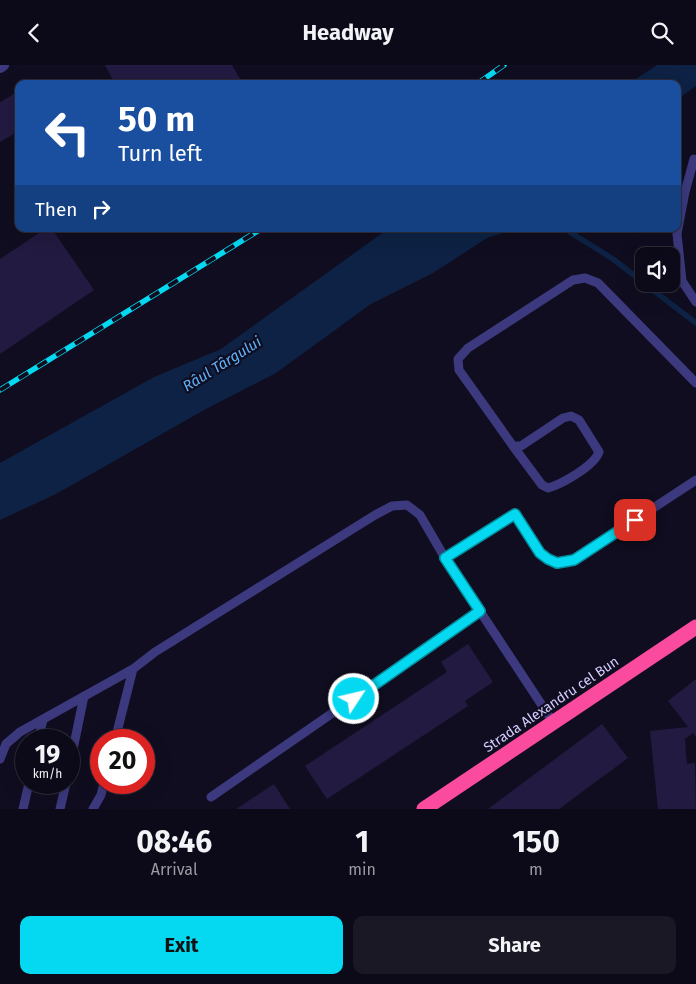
<!DOCTYPE html>
<meta charset="utf-8">
<style>
:root{--surface:#0c0a18;--page:#1a1825;--text:#f1f3f6;--muted:#9a9aa2;--line:#2c2b37;--accent:#05d9f1}
body{margin:0;font-family:"Fira Sans",sans-serif;background:var(--page);color:var(--text);height:100vh;display:flex;flex-direction:column;font-size:19px;white-space:nowrap}
*{box-sizing:border-box;margin:0}
p{font-size:16px;color:var(--muted)}
.icon{flex:none;width:28px;height:28px;fill:none;stroke:currentColor;stroke-width:2;stroke-linecap:round;stroke-linejoin:round}
.map{position:relative;height:744px;overflow:hidden}
.drawer{display:flex;flex-direction:column;background:var(--surface);flex:1}
.drawer>*{flex:none}
.banner{position:absolute;left:15px;top:15px;width:666px;height:152px;border-radius:10px;box-shadow:0 5px 20px #0002,0 0 0 1px var(--line);background:#1a4fa0;color:#fff;overflow:hidden}
.tools{position:absolute;left:635px;top:182px;display:grid;gap:10px}
.tools a{display:grid;place-items:center;width:45px;height:45px;border-radius:10px;background:var(--surface);box-shadow:0 5px 20px #0002,0 0 0 1px var(--line);font-size:25px}
.speed{position:absolute;left:15px;top:664px;display:flex;gap:10px;font-size:25px;font-weight:700;text-align:center}
.speed>*{display:grid;place-content:center;width:65px;height:65px;border-radius:50%;background:var(--surface);box-shadow:0 5px 20px #0002,0 0 0 1px var(--line);line-height:1}
.speed small{font-size:12px;font-weight:400}
.speed .limit{border:8px solid #d22;background:#fff;color:#111}
.pin{position:absolute;display:grid;place-items:center;width:42px;height:42px;color:#fff;margin:-21px;border-radius:10px;box-shadow:0 2px 8px #0006}
.me{position:absolute;width:55px;margin:-28px;rotate:55deg;stroke-linejoin:round;filter:drop-shadow(0 0 4px #0008)}
.turn{display:flex;align-items:center;gap:18px;height:105px;padding:0 20px;font-size:22px}
.turn .icon{width:65px;height:65px;stroke-width:2.5}
.turn b{display:block;font-size:35px;line-height:42px}
.then{display:flex;align-items:center;height:48px;padding:0 20px;background:#0003;gap:10px;font-size:19px}
.eta{display:flex;justify-content:space-evenly;align-items:center;height:85px;text-align:center}
.eta b{font-size:30px;font-weight:700;line-height:35px}
.primary-button{display:flex;gap:10px;margin-top:auto;padding:10px 20px}
.primary-button a{flex:1;height:58px;border-radius:10px;background:var(--accent);color:#111;font-size:20px;font-weight:700;line-height:58px;text-align:center}
.primary-button a+a{background:var(--page);color:var(--text)}
header{display:flex;justify-content:space-between;align-items:center;height:65px;padding:0 20px;background:var(--surface);font-size:22px;font-weight:700}
.map>svg:first-child{display:block}
</style>
<header><svg class="icon" aria-label="back" viewBox="0 0 24 24"><path d="M15 5l-7 7 7 7"/></svg>Headway<svg class="icon" aria-label="search" viewBox="0 0 24 24"><circle cx="10" cy="10" r="6"/><path d="M15 15l6 6"/></svg></header>
<div class="map">
<svg width="696" height="744" viewBox="0 0 696 744">
<rect width="100%" height="100%" fill="#100d20"/>
<!-- water -->
<path fill="#0d2244" d="M657 0H696V21L678 34V19H628Z
M388 164H515L487 173 433 208 371 239 276 308 206 344 56 429 0 455V398L154 312 221 284Z"/>
<g fill="none" stroke-linecap="round" stroke-linejoin="round">
<!-- stream -->
<path stroke="#0d2244" stroke-width="5.5" d="M565 164 613 194 644 218
M645 219 696 258"/>
</g>
<!-- building -->
<path fill="#221a40" d="M105 0H232L243 19H115Z
M19 26V66L0 77V37Z
M45 164H52L94 225 0 289V194Z
M468 579 493 617 465 636 468 641 327 734 305 701 447 607 441 597Z
M696 614V672L693 668 685 674 687 699 695 698 696 744H658L650 666 688 662 668 636Z
M602 659 628 693 559 744H488Z
M274 719 290 744H236Z"/>
<g fill="none" stroke-linecap="round" stroke-linejoin="round">
<!-- lane -->
<path stroke="#3c397e" stroke-width="9" d="M694 94 685 127 677 169 682 216 696 237
M513 381 542 420 548 423C562 419 594 401 599 387L579 355 571 351 563 353 521 381H513L459 305 458 294 468 283 573 215 585 213 598 218 696 318
M553 657 445 493 515 449C524 462 541 497 558 498 563 498 569 496 574 495L696 415
M38 675 43 655
M115 675 133 604 155 587 375 450 392 441 407 440 420 450 445 493
M0 694 6 679 20 667 133 604
M69 704 84 631
M211 732 480 546
M23 744 29 718
M60 744 66 718
M93 744 101 730 104 718"/>
<!-- street -->
<path stroke="#3c397e" stroke-width="12" d="M0 2 3 0"/>
<!-- highway -->
<path stroke="#fb4b9f" stroke-width="15" d="M424 744 696 562"/>
<!-- rail casing -->
<g stroke="#05d9f1" stroke-width="5.5">
<path id="rail" d="M477 19 504 0
M0 325 261 164"/>
</g>
<!-- rail -->
<use href="#rail" stroke="#100d20" stroke-width="4" stroke-dasharray="11" stroke-linecap="butt"/>
</g>
<g fill="none" stroke-linecap="round" stroke-linejoin="round">
<!-- route casing -->
<g stroke="#038d9d" stroke-width="12">
<path id="route" d="M354 634 480 546 445 493 515 449 540 488 548 494 557 498 574 495 635 455"/>
</g>
<!-- route -->
<use href="#route" stroke="#05d9f1" stroke-width="9"/>
</g>
<g text-anchor="middle" stroke-width="4.5" stroke-linejoin="round" paint-order="stroke">
<!-- street labels -->
<g font-size="14" fill="#d3cdfe" stroke="#100d20">
<text transform="translate(551 639) rotate(-34)" y="5">Strada Alexandru cel Bun</text>
</g>
<!-- water labels -->
<g font-size="15" font-style="italic" fill="#5eb2fb" stroke="#100d20">
<text transform="translate(222 299) rotate(-32)" y="5">Râul Târgului</text>
</g>
</g>
</svg>
<div class="tools">
<a><svg class="icon" aria-label="sound" viewBox="0 0 24 24"><path d="M4 9h4l5-4v14l-5-4H4zM17 9q2 3 0 6"/></svg></a>
</div>
<div class="speed"><div>19<small>km/h</small></div><div class="limit">20</div></div>
<div class="pin" style="left:635px;top:455px;background:#d93025"><svg class="icon" aria-label="arrive" viewBox="0 0 24 24"><path d="M6 21V4h12l-3 4 3 4H6"/></svg></div>
<svg class="me" style="left:354px;top:634px" viewBox="-20 -20 40 40"><circle r="17" fill="#05d9f1" stroke="#fff" stroke-width="3"/><path d="M0-11L8 9 0 5-8 9z" fill="#fff"/></svg>
<div class="banner">
<div class="turn"><svg class="icon" aria-label="left" viewBox="0 0 24 24"><path d="M17 20v-9H6M10 6l-5 5 5 5"/></svg><div><b>50 m</b>Turn left</div></div>
<div class="then">Then<svg class="icon" aria-label="right" viewBox="0 0 24 24"><path d="M7 20v-9h11M14 6l5 5-5 5"/></svg></div>
</div>
</div>
<section class="drawer">
<div class="eta">
<div><b>08:46</b><p>Arrival</p></div>
<div><b>1</b><p>min</p></div>
<div><b>150</b><p>m</p></div>
</div>
<div class="primary-button"><a>Exit</a><a>Share</a></div>
</section>
